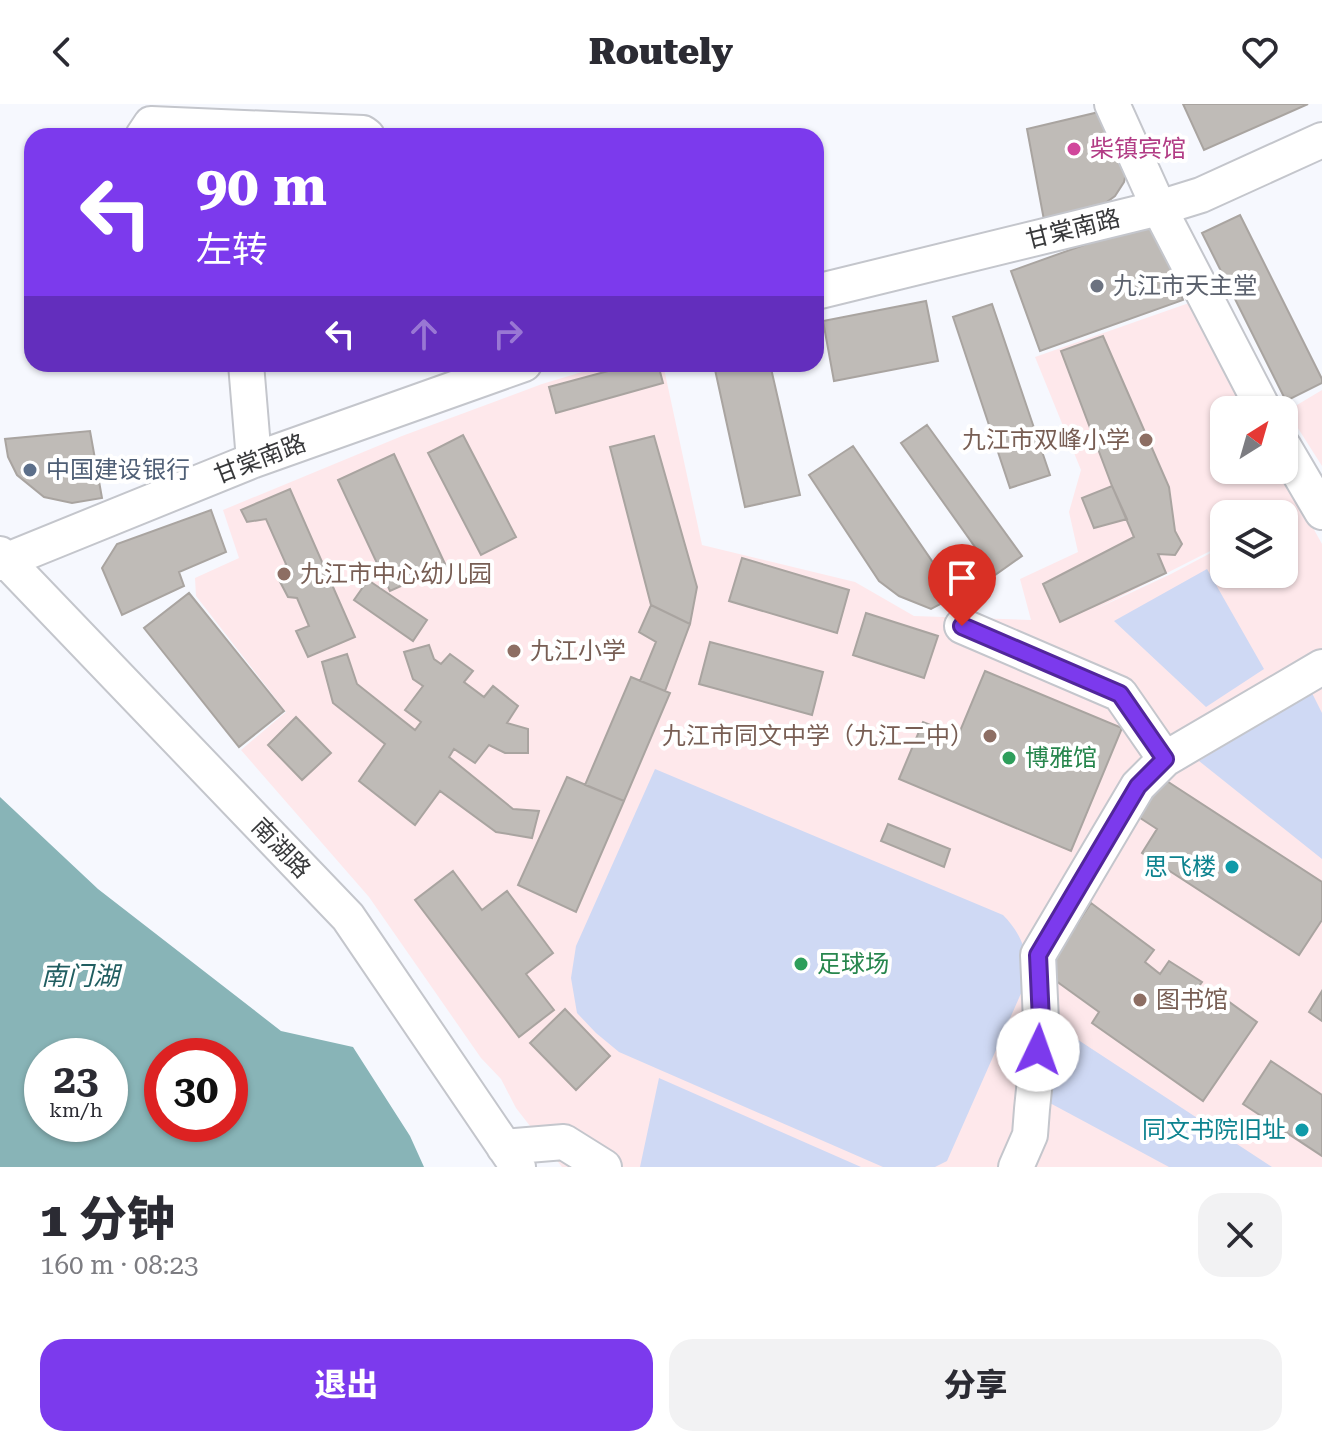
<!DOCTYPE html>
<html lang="zh">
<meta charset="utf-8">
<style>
:root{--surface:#fff;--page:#f2f2f3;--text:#2b2b33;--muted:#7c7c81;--accent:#7c3aed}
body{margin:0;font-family:"Roboto Serif","Noto Sans SC",serif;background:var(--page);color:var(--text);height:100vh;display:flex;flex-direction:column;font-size:30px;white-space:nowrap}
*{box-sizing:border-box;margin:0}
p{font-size:26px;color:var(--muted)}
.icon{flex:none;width:44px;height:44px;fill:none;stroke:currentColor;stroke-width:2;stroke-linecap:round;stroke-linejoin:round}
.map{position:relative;height:1063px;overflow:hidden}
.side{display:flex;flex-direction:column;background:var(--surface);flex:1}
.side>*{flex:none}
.hud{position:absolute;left:24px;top:24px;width:800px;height:244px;border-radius:24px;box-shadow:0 2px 6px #0004;background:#7c3aed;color:#fff;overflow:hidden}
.needle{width:52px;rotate:37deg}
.fabs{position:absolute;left:1210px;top:292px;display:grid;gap:16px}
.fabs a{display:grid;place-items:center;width:88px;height:88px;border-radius:16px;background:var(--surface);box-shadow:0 2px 6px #0004;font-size:40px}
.speed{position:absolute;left:24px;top:934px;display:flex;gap:16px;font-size:40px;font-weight:700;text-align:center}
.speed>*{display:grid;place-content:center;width:104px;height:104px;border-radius:50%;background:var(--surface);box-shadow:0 2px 6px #0004;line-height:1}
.speed small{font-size:20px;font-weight:400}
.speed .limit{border:12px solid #d22;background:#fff;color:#111}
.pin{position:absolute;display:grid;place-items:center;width:68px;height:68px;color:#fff;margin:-82px -34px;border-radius:50% 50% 50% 0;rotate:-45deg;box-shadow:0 0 8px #0007}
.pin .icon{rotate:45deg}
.me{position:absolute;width:88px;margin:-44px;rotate:3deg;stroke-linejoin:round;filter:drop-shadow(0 0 6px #0008)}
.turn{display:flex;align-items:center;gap:28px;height:168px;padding:0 40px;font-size:36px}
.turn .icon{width:104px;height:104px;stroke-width:2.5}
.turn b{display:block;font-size:56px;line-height:68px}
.lanes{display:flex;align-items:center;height:76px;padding:0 40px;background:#0003;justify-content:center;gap:40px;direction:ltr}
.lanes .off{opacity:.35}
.round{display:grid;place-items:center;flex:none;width:84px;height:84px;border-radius:24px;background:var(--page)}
.head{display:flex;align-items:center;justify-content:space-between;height:136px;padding:0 40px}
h1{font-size:48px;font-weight:800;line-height:60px}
.button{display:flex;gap:16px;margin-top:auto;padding:16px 40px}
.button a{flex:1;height:92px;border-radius:24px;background:var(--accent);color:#fff;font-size:32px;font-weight:800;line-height:92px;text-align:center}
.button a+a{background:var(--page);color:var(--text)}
header{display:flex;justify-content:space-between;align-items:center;height:104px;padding:0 40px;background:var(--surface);font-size:36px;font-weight:800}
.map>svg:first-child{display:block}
</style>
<header><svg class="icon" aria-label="back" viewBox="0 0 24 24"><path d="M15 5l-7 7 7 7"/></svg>Routely<svg class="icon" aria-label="heart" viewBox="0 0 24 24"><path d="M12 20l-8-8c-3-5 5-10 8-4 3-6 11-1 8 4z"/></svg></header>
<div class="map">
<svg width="1322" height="1063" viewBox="0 0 1322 1063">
<rect width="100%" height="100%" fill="#f6f8fe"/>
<!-- education -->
<path fill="#fee8eb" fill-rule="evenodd" d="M1189 199 1248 306H1224V366H1281L1322 440V1063H562L516 1004 501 975 481 954 369 793 241 646 286 608 196 492 195 474 239 454 223 406 402 332 542 280 609 260H663L702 441 855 478 914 512 1031 516 1020 475 1078 448 1069 408 1081 366 1035 253ZM1224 410H1284V470H1224V442L1171 470 1094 506 1224 440Z
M1322 286V362L1287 307Z"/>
<!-- green -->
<path fill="#cfd9f4" d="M1207 465 1264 565 1206 603 1114 517Z
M1312 589 1322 609V755L1199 657Z
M655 665 1003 811C1020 828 1026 845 1030 869L947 1057 935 1063H883L619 948 596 929 577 909 571 874 576 842Z
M1063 926 1272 1063H1169L1048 998Z
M659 974 861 1063H640Z"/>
<!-- water -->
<path fill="#88b4b7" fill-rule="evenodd" d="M0 693 98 785 281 927 353 943 410 1032 424 1063H0ZM42 952H110V1020H42ZM162 952H230V1020H162Z"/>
<!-- building -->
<path fill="#bfbbb7" stroke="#a9a4a0" stroke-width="2" d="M1183 0H1308L1204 46Z
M1099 8 1127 64 1124 78 1115 92 1100 103 1044 116 1027 25Z
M1240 111 1322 275V279L1286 297 1202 129Z
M1154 116 1183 196 1040 247 1011 167Z
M926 197 938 257 834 277 823 217Z
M992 200 1050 371 1010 384 953 213Z
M1103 232 1169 383 1175 427 1182 440 1175 451 1158 450 1166 469 1060 518 1043 480 1134 433 1112 382 1061 247Z
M634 260H658L663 279 556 309 549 283Z
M720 260H770L800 391 745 403 714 261Z
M927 321 1022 452 995 471 901 339Z
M90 327 102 394 72 399 44 393 17 371 8 353 5 335Z
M463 331 516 433 481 451 428 349Z
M654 332 697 483 690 520 651 501 610 343Z
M853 342 956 492 931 505 899 492 879 477 809 371Z
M394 350 446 462 390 487 338 376Z
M1112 382 1127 415 1094 424 1082 394Z
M290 385 355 533 308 553 296 527 309 522 297 494 288 493 277 472 286 460 266 415 247 418 241 406Z
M211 406 226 448 179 468 184 482 122 511 102 464 117 440Z
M742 454 849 486 837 529 729 497Z
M368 476 427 516 413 537 354 496Z
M189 489 284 607 239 643 144 524Z
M651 501 690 520 665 587 640 577 656 538 639 528Z
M866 509 938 532 924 574 853 551Z
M710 538 823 568 812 611 699 580Z
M429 541 434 555 441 560 450 550 473 567 464 578 484 593 493 582 518 602 507 619 528 625V649H505L489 641 475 659 454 645 449 653 513 705 539 707 532 734 496 728 440 687 415 721 359 677 385 640 333 599 322 558 347 550 357 580 415 626 421 618 405 606 423 582 413 575 404 548Z
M985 567 1122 624 1071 747 899 675 923 618 958 632Z
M631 573 670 589 624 697 585 681Z
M296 613 331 649 302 676 268 641Z
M1156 670 1322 778V816L1299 851 1142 749 1157 725 1131 708Z
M567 673 624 697 576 808 518 781Z
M888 720 950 745 944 763 881 737Z
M453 767 482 806 507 787 553 849 526 870 554 906 519 933 415 796Z
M1091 799 1154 846 1145 858 1160 870 1169 857 1202 878 1192 892 1204 901 1214 887 1257 918 1203 997 1092 919 1099 908 1045 869Z
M1322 887V917L1309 908Z
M565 905 610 952 576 986 530 939Z
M1271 957 1322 991V1052L1243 1000Z"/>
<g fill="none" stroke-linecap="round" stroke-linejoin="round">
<!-- minor casing -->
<g stroke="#c4c6cc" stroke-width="38">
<path id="minor" d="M1112 0 1159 104 1264 306
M143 32 151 20 363 29 367 32
M816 188 1159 104 1201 91 1322 36
M246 260 254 356
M1284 343 1322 408
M0 450 348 813 518 1063
M0 459 254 356 524 260
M962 522 1120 590 1165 655
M504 1043 564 1038 604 1063
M1016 1063 1030 1031 1032 1005 1041 917 1038 851 1138 682 1165 655 1322 563"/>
</g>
<!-- minor -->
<use href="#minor" stroke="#fff" stroke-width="34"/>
</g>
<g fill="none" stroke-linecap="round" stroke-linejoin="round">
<!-- route casing -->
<g stroke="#51269a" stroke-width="20">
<path id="route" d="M962 522 1120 590 1165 655 1138 682 1038 851 1041 917 1038 946"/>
</g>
<!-- route -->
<use href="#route" stroke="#7c3aed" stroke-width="14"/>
</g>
<!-- markers -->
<circle fill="#d1479c" stroke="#fff" stroke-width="3" cx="1074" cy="45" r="8"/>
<circle fill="#6b7280" stroke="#fff" stroke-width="3" cx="1097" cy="182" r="8"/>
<g fill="#8d6e63" stroke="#fff" stroke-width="3">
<circle cx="1146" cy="336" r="8"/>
<circle cx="284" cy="470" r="8"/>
<circle cx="514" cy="547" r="8"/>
<circle cx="990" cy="632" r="8"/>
<circle cx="1140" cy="896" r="8"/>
</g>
<circle fill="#5c6f8a" stroke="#fff" stroke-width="3" cx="30" cy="366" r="8"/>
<g fill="#2e9e5b" stroke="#fff" stroke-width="3">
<circle cx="1009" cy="654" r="8"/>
<circle cx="801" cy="860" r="8"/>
</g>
<g fill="#0f9aa8" stroke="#fff" stroke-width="3">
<circle cx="1232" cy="763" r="8"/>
<circle cx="1302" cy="1026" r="8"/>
</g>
<g text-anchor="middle" stroke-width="8" stroke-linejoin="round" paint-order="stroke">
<!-- hotel labels -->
<g font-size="24" fill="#b23c85" stroke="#fff" text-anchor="start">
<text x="1090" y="53">柴镇宾馆</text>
</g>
<!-- street labels -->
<g font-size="24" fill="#38393b" stroke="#fff">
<text transform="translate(1073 125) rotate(-14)" y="8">甘棠南路</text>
<text transform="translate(260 355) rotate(-21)" y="8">甘棠南路</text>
<text transform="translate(281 744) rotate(46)" y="8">南湖路</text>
</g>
<!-- worship labels -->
<g font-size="24" fill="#5b616d" stroke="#fff" text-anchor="start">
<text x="1113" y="190">九江市天主堂</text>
</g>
<!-- education labels -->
<g font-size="24" fill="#785e54" stroke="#fff" text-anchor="start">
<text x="1130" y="344" text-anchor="end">九江市双峰小学</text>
<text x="300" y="478">九江市中心幼儿园</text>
<text x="530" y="555">九江小学</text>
<text x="974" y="640" text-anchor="end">九江市同文中学（九江二中）</text>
<text x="1156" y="904">图书馆</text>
</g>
<!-- service labels -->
<g font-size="24" fill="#4e5e75" stroke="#fff" text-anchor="start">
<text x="46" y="374">中国建设银行</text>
</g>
<!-- leisure labels -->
<g font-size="24" fill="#27864d" stroke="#fff" text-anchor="start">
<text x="1025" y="662">博雅馆</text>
<text x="817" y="868">足球场</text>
</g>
<!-- culture labels -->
<g font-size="24" fill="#0d838f" stroke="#fff" text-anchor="end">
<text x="1216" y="771">思飞楼</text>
<text x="1286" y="1034">同文书院旧址</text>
</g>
<!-- water labels -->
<g font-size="26" font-style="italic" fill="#215e61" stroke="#fff">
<text x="80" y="881">南门湖</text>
</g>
</g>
</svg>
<div class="fabs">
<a><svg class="needle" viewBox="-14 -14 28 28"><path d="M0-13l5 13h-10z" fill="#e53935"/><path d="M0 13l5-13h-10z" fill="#7c7c81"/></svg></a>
<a><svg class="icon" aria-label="layers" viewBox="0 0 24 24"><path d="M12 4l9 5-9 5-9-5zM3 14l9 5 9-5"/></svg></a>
</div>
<div class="speed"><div>23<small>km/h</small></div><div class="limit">30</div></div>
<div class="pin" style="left:962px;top:522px;background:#d93025"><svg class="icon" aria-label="arrive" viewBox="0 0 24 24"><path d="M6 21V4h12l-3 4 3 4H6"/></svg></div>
<svg class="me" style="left:1038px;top:946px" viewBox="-20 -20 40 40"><circle r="19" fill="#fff"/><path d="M0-13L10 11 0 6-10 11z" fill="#7c3aed"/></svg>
<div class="hud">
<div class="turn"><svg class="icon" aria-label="left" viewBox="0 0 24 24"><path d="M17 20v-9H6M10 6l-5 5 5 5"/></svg><div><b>90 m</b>左转</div></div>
<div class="lanes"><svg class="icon" aria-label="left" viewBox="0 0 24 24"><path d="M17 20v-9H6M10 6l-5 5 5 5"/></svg><svg class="icon off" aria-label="ahead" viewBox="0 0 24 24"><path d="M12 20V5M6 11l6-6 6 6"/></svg><svg class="icon off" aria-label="right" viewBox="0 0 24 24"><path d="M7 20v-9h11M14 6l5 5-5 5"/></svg></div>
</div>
</div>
<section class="side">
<div class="head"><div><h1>1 分钟</h1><p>160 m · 08:23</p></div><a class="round"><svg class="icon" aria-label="close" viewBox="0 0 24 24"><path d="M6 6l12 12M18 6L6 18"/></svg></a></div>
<div class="button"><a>退出</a><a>分享</a></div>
</section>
